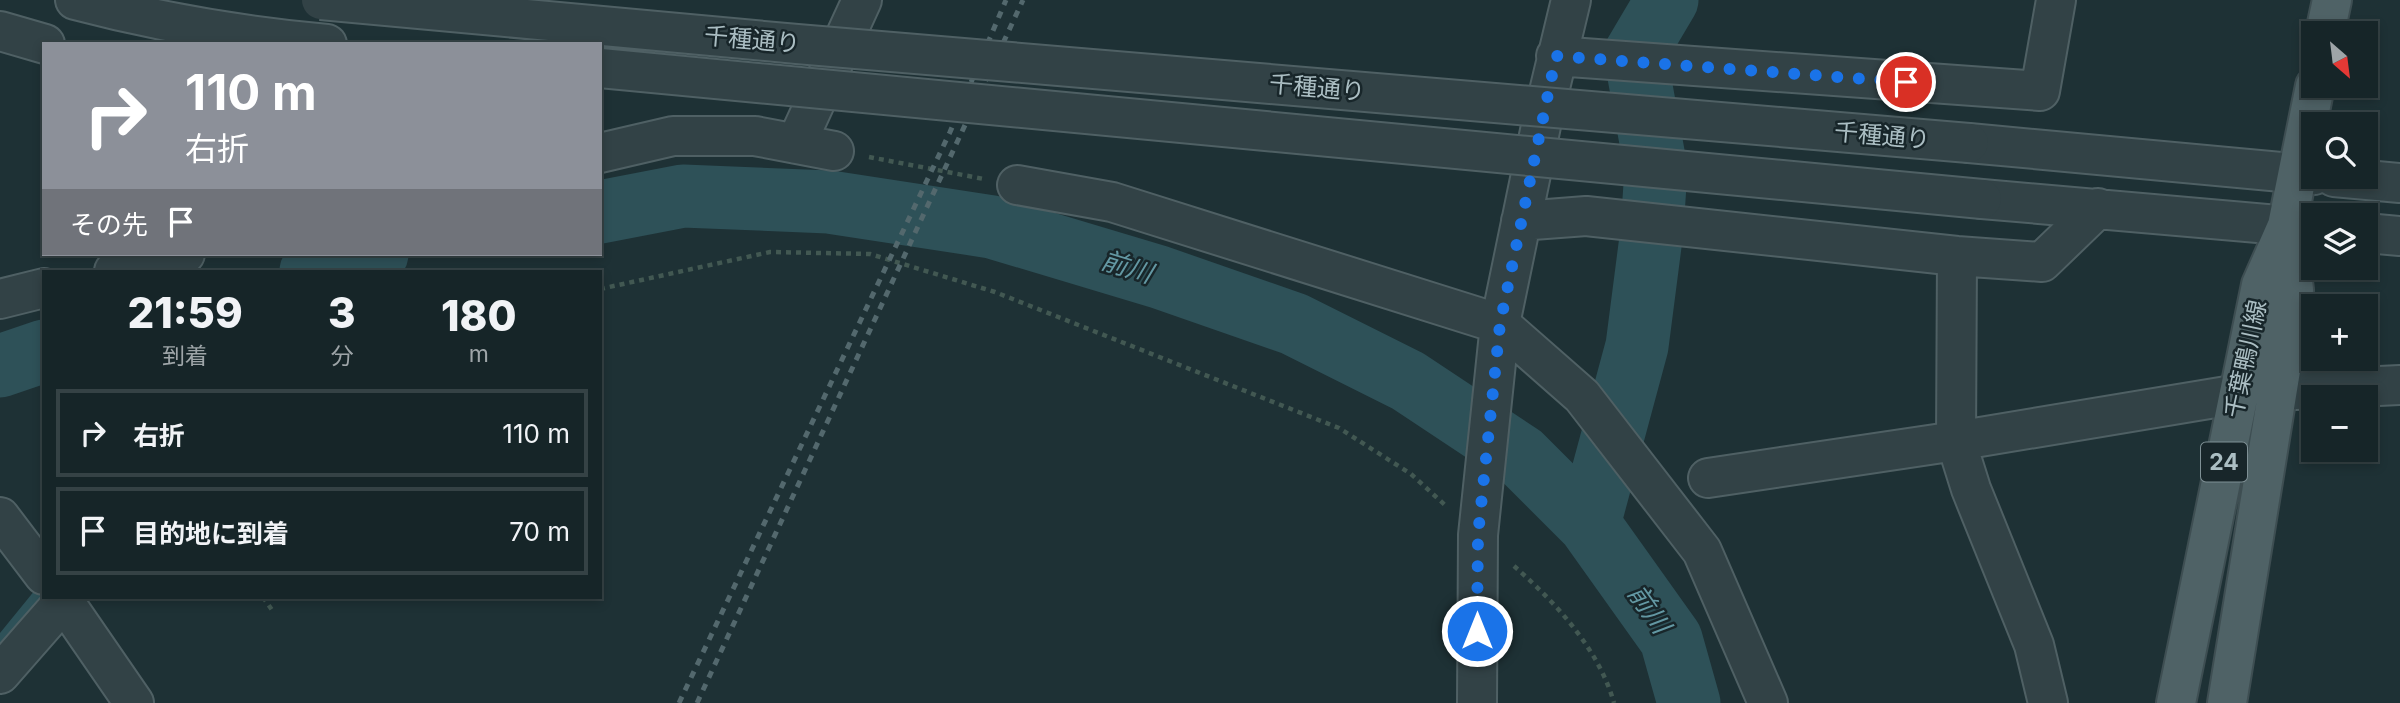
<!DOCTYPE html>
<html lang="ja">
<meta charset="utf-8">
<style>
:root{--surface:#162528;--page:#233134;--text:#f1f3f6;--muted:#9ea5a8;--line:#354245}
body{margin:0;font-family:Inter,"Noto Sans JP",sans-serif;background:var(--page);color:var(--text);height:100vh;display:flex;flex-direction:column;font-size:26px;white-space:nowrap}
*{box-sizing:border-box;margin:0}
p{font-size:23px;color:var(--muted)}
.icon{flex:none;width:38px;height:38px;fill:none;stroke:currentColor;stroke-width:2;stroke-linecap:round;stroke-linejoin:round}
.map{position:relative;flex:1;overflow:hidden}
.drawer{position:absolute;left:42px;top:270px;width:560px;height:329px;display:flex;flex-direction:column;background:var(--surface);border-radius:0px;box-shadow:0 4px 10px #0003,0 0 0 2px var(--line)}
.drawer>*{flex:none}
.guide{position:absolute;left:42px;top:42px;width:560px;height:214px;border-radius:0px;box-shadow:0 4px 10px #0003,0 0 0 2px var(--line);background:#8c9099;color:#fff;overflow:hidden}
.needle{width:46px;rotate:152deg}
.controls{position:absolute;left:2301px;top:21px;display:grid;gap:14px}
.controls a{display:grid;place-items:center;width:77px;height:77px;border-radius:0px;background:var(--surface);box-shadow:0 4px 10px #0003,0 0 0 2px var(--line);font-size:35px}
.pin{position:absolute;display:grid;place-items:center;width:60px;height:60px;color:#fff;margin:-30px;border:4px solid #fff;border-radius:50%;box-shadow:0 2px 7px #0007}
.me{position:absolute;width:77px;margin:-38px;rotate:0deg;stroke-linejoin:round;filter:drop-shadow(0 0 5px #0008)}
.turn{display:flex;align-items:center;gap:24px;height:147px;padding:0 28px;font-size:32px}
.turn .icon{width:91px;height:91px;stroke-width:2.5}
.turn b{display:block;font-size:49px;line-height:60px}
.then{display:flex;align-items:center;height:66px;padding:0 28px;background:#0003;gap:14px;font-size:26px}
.eta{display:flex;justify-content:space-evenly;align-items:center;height:119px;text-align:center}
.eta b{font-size:42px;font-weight:800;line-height:49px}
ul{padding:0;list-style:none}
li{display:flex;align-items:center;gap:21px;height:88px;margin:0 14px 10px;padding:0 14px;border:4px solid var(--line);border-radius:0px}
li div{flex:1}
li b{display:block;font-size:26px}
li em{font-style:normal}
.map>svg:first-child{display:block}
</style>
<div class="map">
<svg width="2400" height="703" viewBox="0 0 2400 703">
<rect width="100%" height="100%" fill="#1e3135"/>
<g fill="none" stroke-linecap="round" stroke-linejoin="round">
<!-- stream -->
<path stroke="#2e5158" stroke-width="10" d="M0 641 44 587"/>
<!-- river -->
<path stroke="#2e5158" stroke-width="63" d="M600 212 683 196 829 202 992 227 1159 277 1294 324 1408 381 1521 456 1589 524 1671 639 1689 703
M311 271 377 254
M0 366 44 351
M1589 524 1637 346 1652 230 1656 169 1635 54 1667 0"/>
<!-- minor casing -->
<g stroke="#4f6064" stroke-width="42">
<path id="minor" d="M75 0C158 22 241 36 327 44
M0 31 45 44
M1556 56 2040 91 2056 0
M1969 143 2314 175
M796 144 862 0
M600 153 673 136H755L834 151
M2334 177 2400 183
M1017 185 1112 202 1500 324 1582 396 1702 551 1768 703
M1982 199 2314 228
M1521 221 1586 216 1957 256 2042 262 2098 208
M2366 233 2400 236
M1957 256 1956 441 1971 489 2034 645 2048 703
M114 271 185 254
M0 299 44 288
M2277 391 2400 385
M1708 478 1956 441 2239 394
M0 517 44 575
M61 597 134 703
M0 674 64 601
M1477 703 1478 535 1500 324 1542 121 1571 0"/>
</g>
<!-- major casing -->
<g stroke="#3e4e52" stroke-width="42">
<path id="major" d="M2325 33 2332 0
M2176 703 2261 285 2287 226 2315 86
M2227 703 2294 290 2287 228"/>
</g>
<!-- path -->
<path stroke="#425852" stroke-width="4.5" stroke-dasharray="5 5" stroke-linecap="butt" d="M869 157 984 179
M600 289 770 252 870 254 995 292 1339 428 1411 474 1445 505
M1514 566C1555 602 1599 649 1614 703
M263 597 272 610"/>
<!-- minor -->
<use href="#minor" stroke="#324246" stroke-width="38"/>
<!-- major -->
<use href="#major" stroke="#4f6266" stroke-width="38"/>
<!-- rail -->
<path stroke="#53686d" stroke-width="5" stroke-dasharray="7 7" stroke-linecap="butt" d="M679 703 950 132 1006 0
M697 703 1023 0"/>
<!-- minor-bridge casing -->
<g stroke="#4f6064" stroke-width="42" stroke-linecap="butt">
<path id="minor-bridge" d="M321 0 797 44 1969 143
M600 68 1982 199"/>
</g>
<!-- minor-bridge -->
<use href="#minor-bridge" stroke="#324246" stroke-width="38"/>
</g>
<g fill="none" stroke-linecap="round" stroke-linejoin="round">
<!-- route -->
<path stroke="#1a73e8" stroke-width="12" stroke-dasharray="0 21.6" d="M1477 631 1478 535 1500 324 1556 56 1906 82"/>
</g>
<g text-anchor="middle" stroke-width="5" stroke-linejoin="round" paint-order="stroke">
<!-- shield labels -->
<rect fill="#18262a" stroke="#7f9095" stroke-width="2" x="2201" y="442.5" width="46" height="39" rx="5"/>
<g font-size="23" font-weight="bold" fill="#abbec3">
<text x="2224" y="470">24</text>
</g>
<!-- street labels -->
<g font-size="24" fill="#abbec3" stroke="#18262a">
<text transform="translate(752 40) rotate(5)" y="8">千種通り</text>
<text transform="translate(1317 88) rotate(5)" y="8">千種通り</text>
<text transform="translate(1882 136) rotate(5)" y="8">千種通り</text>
<text transform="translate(2246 359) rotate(-78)" y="8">千葉鴨川線</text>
</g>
<!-- water labels -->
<g font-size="26" font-style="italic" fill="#6398a3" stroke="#18262a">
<text transform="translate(1127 267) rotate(17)" y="9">前川</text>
<text transform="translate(1649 609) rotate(55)" y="9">前川</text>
</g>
</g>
</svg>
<div class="controls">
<a><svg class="needle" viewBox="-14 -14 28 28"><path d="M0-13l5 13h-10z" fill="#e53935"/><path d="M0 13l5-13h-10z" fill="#9ea5a8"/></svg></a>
<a><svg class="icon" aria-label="search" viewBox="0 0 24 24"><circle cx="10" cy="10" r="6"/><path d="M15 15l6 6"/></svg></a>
<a><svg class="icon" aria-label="layers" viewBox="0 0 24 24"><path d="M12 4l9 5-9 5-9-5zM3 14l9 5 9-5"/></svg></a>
<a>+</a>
<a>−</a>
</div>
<div class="pin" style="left:1906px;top:82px;background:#d93025"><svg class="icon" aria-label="arrive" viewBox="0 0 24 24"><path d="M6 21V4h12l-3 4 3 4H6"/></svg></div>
<svg class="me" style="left:1477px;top:631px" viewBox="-20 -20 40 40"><circle r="17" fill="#1a73e8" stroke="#fff" stroke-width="3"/><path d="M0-11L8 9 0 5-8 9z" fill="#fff"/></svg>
<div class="guide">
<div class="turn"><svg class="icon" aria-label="right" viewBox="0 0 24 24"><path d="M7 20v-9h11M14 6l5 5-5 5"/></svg><div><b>110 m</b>右折</div></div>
<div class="then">その先<svg class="icon" aria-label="arrive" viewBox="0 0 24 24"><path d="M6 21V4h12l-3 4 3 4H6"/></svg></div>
</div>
<section class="drawer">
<div class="eta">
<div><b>21:59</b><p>到着</p></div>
<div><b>3</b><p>分</p></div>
<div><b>180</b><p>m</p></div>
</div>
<ul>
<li><svg class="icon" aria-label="right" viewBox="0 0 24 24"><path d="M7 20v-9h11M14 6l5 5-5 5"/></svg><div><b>右折</b></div><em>110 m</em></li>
<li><svg class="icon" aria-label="arrive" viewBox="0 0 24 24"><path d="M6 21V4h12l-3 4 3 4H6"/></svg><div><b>目的地に到着</b></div><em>70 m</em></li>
</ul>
</section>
</div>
